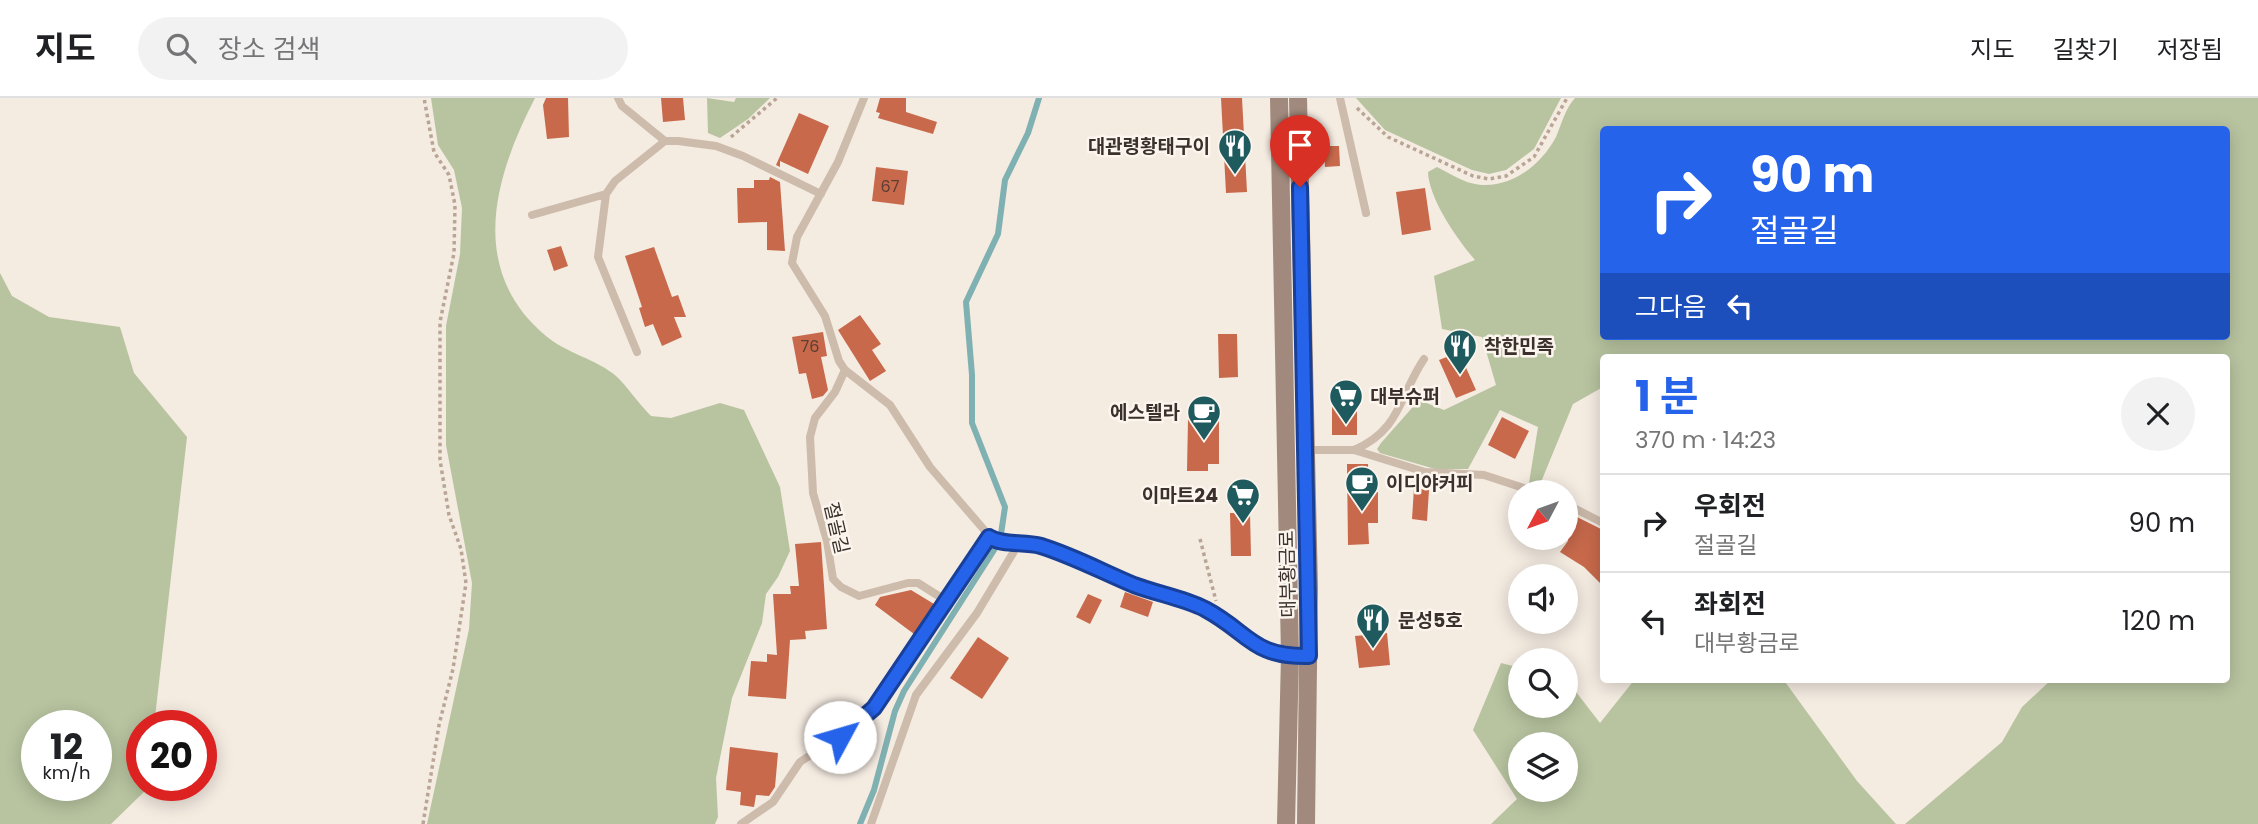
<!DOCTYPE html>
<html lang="ko">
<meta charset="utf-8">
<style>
:root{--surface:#fff;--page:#f2f2f2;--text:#202124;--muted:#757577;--line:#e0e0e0;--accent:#2563eb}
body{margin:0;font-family:Poppins,"Noto Sans KR",sans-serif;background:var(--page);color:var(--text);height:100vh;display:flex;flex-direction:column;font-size:26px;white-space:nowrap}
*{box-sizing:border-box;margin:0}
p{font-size:23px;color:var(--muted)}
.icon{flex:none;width:38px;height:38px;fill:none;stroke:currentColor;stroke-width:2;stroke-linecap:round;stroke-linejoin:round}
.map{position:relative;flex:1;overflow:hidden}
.details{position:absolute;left:1600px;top:256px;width:630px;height:329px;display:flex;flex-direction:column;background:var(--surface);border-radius:7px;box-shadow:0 4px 18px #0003}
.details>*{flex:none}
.guide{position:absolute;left:1600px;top:28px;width:630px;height:214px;border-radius:7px;box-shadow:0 4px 18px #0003;background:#2563eb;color:#fff;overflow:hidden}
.needle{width:46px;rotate:229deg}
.fabs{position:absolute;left:1508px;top:382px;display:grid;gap:14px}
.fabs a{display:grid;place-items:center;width:70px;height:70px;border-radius:50%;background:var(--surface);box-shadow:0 4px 18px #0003;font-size:35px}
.speed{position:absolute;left:21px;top:612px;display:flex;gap:14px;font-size:35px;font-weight:700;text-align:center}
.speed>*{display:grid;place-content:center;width:91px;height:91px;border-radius:50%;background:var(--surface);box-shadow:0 4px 18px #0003;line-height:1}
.speed small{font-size:18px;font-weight:400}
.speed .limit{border:10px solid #d22;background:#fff;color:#111}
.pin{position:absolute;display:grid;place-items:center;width:60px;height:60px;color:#fff;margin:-72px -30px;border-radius:50% 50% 50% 0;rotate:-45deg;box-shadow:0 0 7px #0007}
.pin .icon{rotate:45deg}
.me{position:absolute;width:77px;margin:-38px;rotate:51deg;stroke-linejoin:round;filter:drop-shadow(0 0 5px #0008)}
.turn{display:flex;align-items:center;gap:24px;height:147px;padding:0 35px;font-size:32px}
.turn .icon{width:91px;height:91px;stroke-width:2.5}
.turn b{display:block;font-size:49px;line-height:60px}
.then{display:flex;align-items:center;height:66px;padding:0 35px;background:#0003;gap:14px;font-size:26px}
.round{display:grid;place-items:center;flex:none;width:74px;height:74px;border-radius:37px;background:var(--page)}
.headline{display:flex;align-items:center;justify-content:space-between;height:119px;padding:0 35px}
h1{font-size:42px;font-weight:700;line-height:52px;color:var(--accent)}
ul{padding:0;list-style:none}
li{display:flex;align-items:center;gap:21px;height:98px;padding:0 35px;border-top:2px solid var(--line)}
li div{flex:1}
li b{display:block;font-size:26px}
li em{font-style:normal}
header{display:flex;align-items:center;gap:42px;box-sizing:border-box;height:98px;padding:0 35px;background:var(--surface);border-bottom:2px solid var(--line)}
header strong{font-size:33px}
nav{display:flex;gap:38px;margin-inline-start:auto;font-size:24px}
.search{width:490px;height:63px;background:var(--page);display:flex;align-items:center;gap:18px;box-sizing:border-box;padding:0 24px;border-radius:38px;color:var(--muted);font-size:26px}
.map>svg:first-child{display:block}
</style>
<header>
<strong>지도</strong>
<div class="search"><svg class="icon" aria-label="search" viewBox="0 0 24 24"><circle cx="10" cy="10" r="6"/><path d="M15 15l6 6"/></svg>장소 검색</div>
<nav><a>지도</a><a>길찾기</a><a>저장됨</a></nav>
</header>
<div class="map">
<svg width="2258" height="726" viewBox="0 0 2258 726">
<rect width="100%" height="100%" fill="#f4ebe1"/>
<!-- green -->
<path fill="#b8c4a0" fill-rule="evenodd" d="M431 0H535C494 79 467 172 546 238 566 255 598 262 616 278 626 287 639 306 651 318L671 320 720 305 744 312 780 389 790 453 778 479 766 496 762 525 732 600 716 680 718 719 715 726H427L469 531 472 485 446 347V228L460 156 462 110 454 72 438 47Z
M707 0 734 4 736 0H770L748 21 720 40 708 35Z
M1356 0H1561L1534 51 1506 72 1489 76 1472 72 1385 32Z
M1575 0H2258V726H1905L2002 644 2022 609 2052 581H2226V259H1603V289L1573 306 1539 389 1529 385 1538 329 1500 312 1468 371H1435L1380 355 1377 351 1381 345 1419 302 1444 312 1496 287 1482 239 1442 231 1434 178 1475 162C1457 141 1429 101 1428 74L1437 69C1447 74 1457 80 1467 84 1503 96 1539 71 1556 39 1562 25 1565 11 1575 0ZM1603 32H2226V238H1603Z
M0 175 12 198 49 219 120 229 134 275 187 339 154 628H142V688H147L146 692 111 726H0ZM37 628H96V688H37Z
M1501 565 1521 570V607H1566V581L1600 625 1635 581H1783L1857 683 1896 726H1491L1517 701 1473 632ZM1521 646H1566V691H1521Z"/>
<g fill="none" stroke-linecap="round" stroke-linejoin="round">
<!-- stream -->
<path stroke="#7fb0b2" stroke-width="6" d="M1001 436 1005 409 972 325V277L966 204 998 136 1005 82 1028 35 1039 0
M860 726 874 692 895 613 904 593 996 449"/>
</g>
<!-- building -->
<path fill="#c8694b" d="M546 0H568L569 39 547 41 543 7Z
M661 0H683L685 22 663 24Z
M880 0H906V14L937 24 933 36 878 20 880 15 876 14Z
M1221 0H1242L1247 94 1226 95Z
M799 15 829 28 808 76 780 63V69L776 67Z
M1324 48H1339L1340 68 1325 69Z
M876 69 908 73 904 107 872 103Z
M770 79 780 84 785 153 767 152V124L738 125 737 90H754V82H769Z
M1425 90 1431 132 1402 137 1396 94Z
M561 148 568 168 554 173 547 152Z
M654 149 672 199 678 197 686 219H674L682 239 662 248 653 226 645 229 639 210 642 209 625 158Z
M860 217 881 246 872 252 886 273 870 283 838 232Z
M823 234 827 258 821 259 828 292 823 298 812 301 806 275 799 276 792 239Z
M1218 236H1237L1238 279 1219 280Z
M1459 254 1476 292 1456 300 1439 262Z
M1332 296H1357V337H1332Z
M1502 319 1529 333 1515 361 1488 347Z
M1188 321H1219V366H1208V373H1187Z
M1347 366H1368L1369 394H1378V425H1368L1369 446 1348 447Z
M1414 390 1429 392 1427 423 1412 421Z
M1230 415H1250L1251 458H1231Z
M1571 416 1603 432V488L1584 469 1560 454 1568 443 1566 423Z
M821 444 827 531 805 533 806 541 790 542 786 601 748 598 751 563 767 564V556L777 557 773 496H791L790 488H799L795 446Z
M911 492 934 506 914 536 875 507 880 499Z
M1125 494 1153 504 1148 519 1120 509Z
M1088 496 1102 502 1090 526 1076 519Z
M1387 535 1390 567 1359 570 1355 538Z
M978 539 1009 560 982 601 950 580Z
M730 649 778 655 775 689 769 698 756 697 754 709 740 707 741 694 726 692Z"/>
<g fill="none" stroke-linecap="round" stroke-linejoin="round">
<!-- path -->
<path stroke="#b9a596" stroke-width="3.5" stroke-dasharray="3.5 3.5" stroke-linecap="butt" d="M1357 10 1388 39 1473 78 1489 81 1506 78 1534 59 1567 0
M731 39 777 0
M1200 441 1216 503
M423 726 439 627 453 571 466 485 461 451 449 417 440 362V224L454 155 455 107 449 77 434 54 424 0"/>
<!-- service -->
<path stroke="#cdbbac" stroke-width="8" d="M618 0 622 8 665 43
M864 0 838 64 797 139 792 165 825 218 839 263 845 272 890 307 930 369 992 441 1052 451 1137 488 1185 502 1224 523 1264 553 1291 558
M1340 0 1366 115
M532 117 606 96
M637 254 598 159 606 96 615 83 665 43H678L716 48 743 58 821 96
M845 272 835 294 815 320 810 339 813 395 827 443 833 481 841 489 859 498 908 485H918L945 502
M1304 352H1354L1425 374 1484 377 1536 394
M1354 352C1401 332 1399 298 1424 261
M1566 406 1603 425
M741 726 773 704 800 664 864 621 989 439
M871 726 916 597 977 515 1019 445"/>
<!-- secondary -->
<path stroke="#a18a7d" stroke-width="18" d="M1279 0 1290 558 1286 726
M1298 0 1309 490 1306 726"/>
</g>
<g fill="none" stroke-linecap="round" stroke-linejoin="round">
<!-- route casing -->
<g stroke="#184099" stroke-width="18">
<path id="route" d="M840 639 874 610 989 439C1003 448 1024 443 1041 448 1073 458 1103 474 1134 487 1158 496 1183 500 1205 511 1250 535 1251 559 1309 558L1300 89"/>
</g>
<!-- route -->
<use href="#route" stroke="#2563eb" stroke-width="12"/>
</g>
<!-- icons -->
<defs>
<g id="restaurant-pin" transform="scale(1.75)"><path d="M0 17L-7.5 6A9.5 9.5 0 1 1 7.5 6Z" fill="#1f5a5e" stroke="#fbf5ee"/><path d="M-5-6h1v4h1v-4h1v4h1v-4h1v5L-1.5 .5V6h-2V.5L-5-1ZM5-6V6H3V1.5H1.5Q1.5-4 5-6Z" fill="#fff"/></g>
<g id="supermarket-pin" transform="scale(1.75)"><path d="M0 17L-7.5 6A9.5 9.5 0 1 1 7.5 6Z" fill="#1f5a5e" stroke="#fbf5ee"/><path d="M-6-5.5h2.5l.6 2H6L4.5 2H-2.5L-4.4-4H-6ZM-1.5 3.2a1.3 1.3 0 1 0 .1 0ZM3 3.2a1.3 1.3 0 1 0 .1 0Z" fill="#fff"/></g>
<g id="cafe-pin" transform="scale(1.75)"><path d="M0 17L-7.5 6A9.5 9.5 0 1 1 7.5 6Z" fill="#1f5a5e" stroke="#fbf5ee"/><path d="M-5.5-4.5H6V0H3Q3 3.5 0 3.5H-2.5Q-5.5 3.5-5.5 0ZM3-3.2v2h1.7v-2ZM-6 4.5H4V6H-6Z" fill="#fff"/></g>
</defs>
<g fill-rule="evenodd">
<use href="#restaurant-pin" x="1235" y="48"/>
<use href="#restaurant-pin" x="1460" y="248"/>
<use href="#supermarket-pin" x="1346" y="298"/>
<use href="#cafe-pin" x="1204" y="314"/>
<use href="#cafe-pin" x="1362" y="385"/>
<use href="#supermarket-pin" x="1243" y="397"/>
<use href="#restaurant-pin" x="1373" y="522"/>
</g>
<g text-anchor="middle" stroke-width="5" stroke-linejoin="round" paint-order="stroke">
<!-- number labels -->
<g font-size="16" fill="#5e3e33">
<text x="890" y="94">67</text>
<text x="810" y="254">76</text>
</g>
<!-- poi labels -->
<g font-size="19" font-weight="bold" fill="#3b302b" stroke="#fbf5ee" text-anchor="start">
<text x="1210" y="55" text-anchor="end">대관령황태구이</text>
<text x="1484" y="255">착한민족</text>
<text x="1370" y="305">대부슈퍼</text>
<text x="1180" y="321" text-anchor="end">에스텔라</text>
<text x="1386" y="392">이디야커피</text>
<text x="1218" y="404" text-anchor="end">이마트24</text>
<text x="1398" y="529">문성5호</text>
</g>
<!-- street labels -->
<g font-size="19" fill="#3b302b" stroke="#fbf5ee">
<text transform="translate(837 430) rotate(77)" y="7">절골길</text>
<text transform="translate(1287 476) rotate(-91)" y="7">대부황금로</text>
</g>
</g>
</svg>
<div class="fabs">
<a><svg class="needle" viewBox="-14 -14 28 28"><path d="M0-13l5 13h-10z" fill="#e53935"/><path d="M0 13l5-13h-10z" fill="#757577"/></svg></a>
<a><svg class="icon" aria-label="sound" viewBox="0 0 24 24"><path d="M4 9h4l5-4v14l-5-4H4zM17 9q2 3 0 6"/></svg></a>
<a><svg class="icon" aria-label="search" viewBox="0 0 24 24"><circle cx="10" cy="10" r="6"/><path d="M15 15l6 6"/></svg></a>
<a><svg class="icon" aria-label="layers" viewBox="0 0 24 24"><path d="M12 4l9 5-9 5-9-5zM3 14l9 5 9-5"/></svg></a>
</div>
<div class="speed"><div>12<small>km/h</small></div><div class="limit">20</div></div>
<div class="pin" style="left:1300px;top:89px;background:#d93025"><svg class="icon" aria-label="arrive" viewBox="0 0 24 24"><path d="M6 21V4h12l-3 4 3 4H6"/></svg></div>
<svg class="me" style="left:840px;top:639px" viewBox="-20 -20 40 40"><circle r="19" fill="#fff"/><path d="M0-13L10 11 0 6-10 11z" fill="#2563eb"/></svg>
<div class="guide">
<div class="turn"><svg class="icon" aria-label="right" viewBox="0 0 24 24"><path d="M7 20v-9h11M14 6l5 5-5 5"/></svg><div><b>90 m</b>절골길</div></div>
<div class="then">그다음<svg class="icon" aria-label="left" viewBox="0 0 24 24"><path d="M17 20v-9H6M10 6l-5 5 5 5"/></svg></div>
</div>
<section class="details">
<div class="headline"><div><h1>1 분</h1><p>370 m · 14:23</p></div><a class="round"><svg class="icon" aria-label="close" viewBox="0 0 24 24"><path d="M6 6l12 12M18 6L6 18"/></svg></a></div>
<ul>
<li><svg class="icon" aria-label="right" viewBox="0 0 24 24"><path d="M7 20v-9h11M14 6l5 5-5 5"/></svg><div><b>우회전</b><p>절골길</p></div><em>90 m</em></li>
<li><svg class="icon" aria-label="left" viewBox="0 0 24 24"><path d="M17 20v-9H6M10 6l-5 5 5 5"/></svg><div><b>좌회전</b><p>대부황금로</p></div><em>120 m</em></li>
</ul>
</section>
</div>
